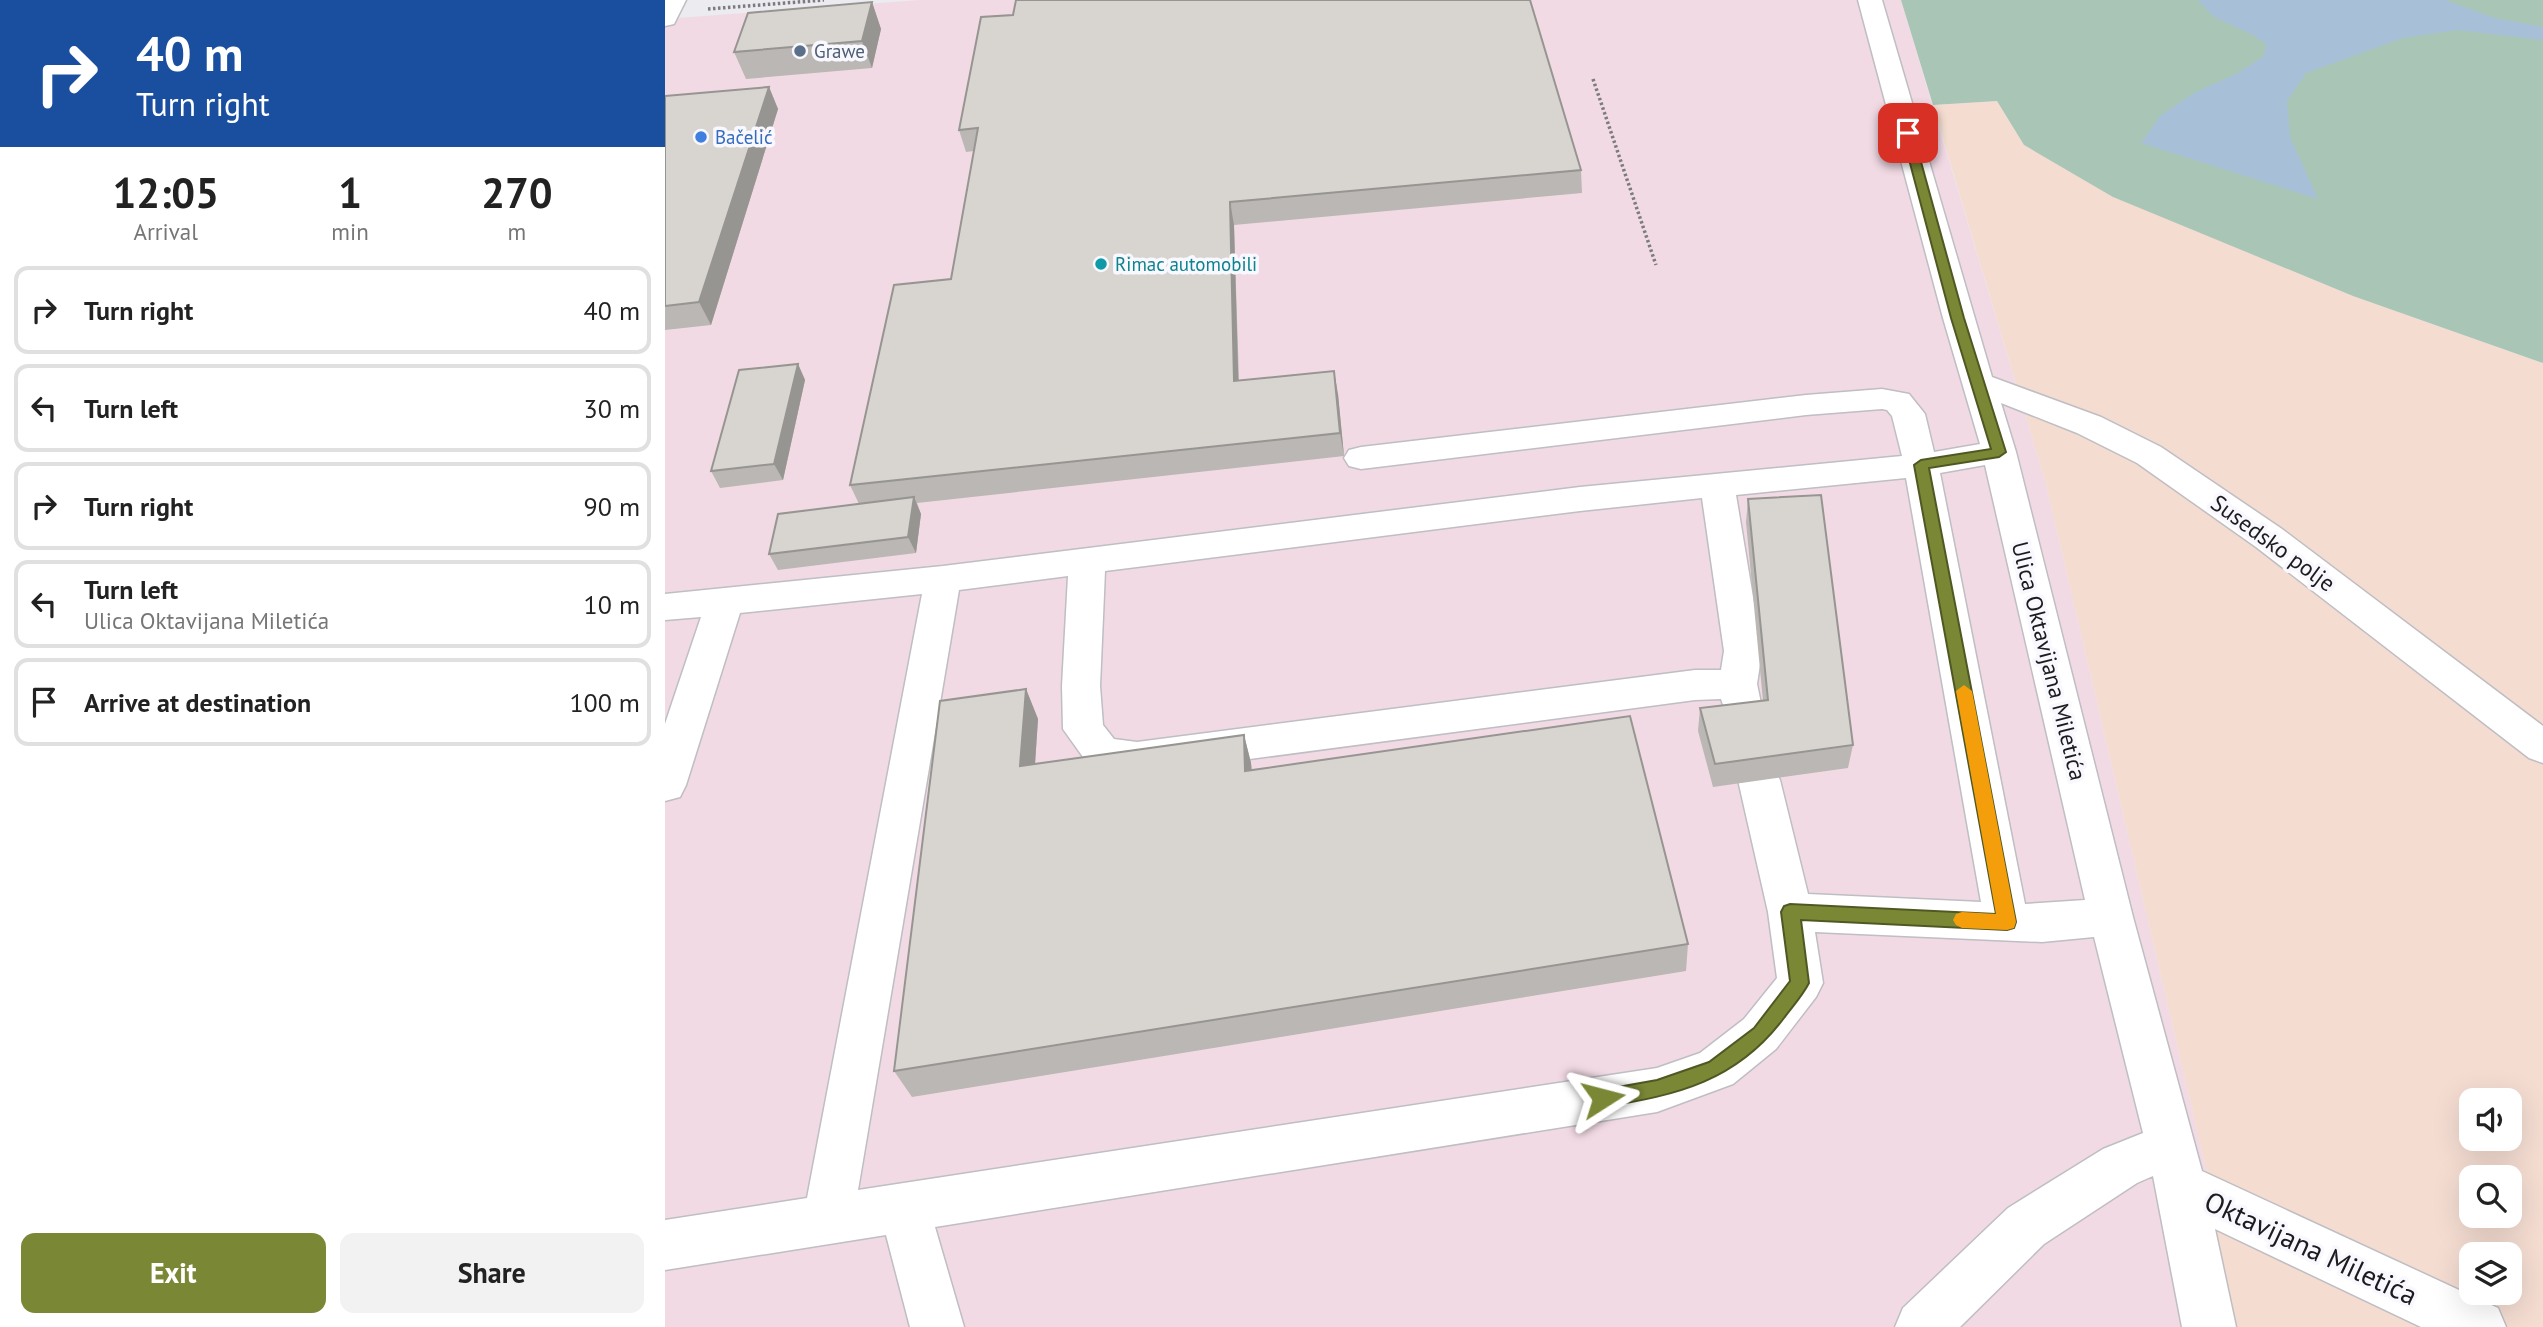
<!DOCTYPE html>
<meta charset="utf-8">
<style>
:root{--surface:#fff;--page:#f2f2f2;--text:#222;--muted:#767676;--line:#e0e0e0;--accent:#7a8836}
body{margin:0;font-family:"PT Sans",sans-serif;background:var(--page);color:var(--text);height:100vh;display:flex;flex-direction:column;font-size:26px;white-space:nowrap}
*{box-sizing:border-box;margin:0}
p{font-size:23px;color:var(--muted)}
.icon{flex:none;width:38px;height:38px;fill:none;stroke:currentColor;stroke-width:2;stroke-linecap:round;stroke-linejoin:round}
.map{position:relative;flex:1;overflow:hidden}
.panel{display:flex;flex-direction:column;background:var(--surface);width:665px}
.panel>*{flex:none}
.hud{background:#1a4fa0;color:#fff;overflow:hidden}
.tools{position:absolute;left:1794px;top:1088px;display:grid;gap:14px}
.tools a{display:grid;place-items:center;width:63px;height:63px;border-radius:14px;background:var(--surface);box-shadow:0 7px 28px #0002;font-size:35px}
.pin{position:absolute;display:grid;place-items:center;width:60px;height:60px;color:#fff;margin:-30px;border-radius:14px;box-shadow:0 4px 10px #0006}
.me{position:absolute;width:77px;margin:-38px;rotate:81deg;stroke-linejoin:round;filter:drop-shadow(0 0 5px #0008)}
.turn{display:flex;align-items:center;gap:24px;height:147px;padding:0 21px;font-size:32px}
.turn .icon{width:91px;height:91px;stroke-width:2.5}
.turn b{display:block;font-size:49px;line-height:60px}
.eta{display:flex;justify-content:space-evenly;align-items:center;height:119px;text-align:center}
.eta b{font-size:42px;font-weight:700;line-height:49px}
.cta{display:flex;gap:14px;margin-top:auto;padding:14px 21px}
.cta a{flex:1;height:80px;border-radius:14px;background:var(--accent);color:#fff;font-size:28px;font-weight:700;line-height:80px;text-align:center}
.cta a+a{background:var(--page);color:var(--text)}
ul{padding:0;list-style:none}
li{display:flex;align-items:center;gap:21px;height:88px;margin:0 14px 10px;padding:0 7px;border:4px solid var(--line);border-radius:14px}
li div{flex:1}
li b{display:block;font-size:26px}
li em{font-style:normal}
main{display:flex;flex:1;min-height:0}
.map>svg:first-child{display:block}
</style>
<main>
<section class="panel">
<div class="hud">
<div class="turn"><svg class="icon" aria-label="right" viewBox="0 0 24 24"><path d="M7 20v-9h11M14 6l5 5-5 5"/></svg><div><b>40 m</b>Turn right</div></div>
</div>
<div class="eta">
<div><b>12:05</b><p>Arrival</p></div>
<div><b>1</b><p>min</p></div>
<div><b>270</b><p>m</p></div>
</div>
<ul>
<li><svg class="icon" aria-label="right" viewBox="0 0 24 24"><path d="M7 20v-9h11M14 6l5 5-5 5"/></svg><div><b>Turn right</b></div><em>40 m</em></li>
<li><svg class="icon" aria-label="left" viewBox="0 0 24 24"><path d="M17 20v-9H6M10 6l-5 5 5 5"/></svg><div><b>Turn left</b></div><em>30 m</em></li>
<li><svg class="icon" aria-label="right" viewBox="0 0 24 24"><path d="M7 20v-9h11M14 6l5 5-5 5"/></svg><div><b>Turn right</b></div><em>90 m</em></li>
<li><svg class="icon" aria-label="left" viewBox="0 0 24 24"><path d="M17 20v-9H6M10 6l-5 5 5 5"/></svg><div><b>Turn left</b><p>Ulica Oktavijana Miletića</p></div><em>10 m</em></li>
<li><svg class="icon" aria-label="arrive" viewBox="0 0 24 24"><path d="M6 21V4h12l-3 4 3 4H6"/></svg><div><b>Arrive at destination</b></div><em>100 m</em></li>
</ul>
<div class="cta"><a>Exit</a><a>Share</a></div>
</section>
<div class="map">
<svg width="1878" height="1327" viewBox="0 0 1878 1327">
<rect width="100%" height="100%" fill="#ebebf0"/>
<!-- commercial -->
<path fill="#f2dae4" d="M255 0H1236L1381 484 1543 1177 1556 1327H0V19Z"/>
<!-- industrial -->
<path fill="#f4dcd1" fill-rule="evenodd" d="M1332 101 1359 145 1449 197 1688 296 1878 363V1327H1556L1543 1177 1381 484 1268 105ZM1806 1101H1844V1139H1806ZM1806 1178H1844V1216H1806ZM1806 1255H1844V1293H1806Z"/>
<!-- green -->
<path fill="#a9c5b6" d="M1236 0H1878V363L1688 296 1448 197 1359 145 1332 101 1268 105Z"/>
<!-- water -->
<path fill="#a7bfd7" d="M1533 0H1780L1830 18 1878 27V40L1792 30 1738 38 1641 73 1622 101 1625 137 1653 199 1476 143 1496 115 1529 93 1571 74 1599 56 1601 44 1588 35 1549 17Z"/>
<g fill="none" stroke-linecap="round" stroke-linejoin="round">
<!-- minor casing -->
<g stroke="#bebec3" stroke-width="3">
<path id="minor" d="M0 0H21L9 24 0 26Z
M1193 0H1217L1327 377 1436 417 1496 447 1617 529 1878 726V763L1864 758 1591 547 1472 463 1412 433 1336 403 1351 452 1468 917 1537 1171 1833 1308 1841 1327H1756L1550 1229 1571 1327H1517L1488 1176 1472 1183 1379 1244 1295 1327H1230L1238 1308 1343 1208 1438 1149 1478 1133 1429 937 1377 942 1150 932 1158 983 1151 997 1111 1049 1068 1084 992 1112 270 1227 299 1327H245L221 1235 0 1270V1220L142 1198 257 594 75 613 21 785 15 797 0 801V724L36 617 0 620V594L278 566 915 487 1237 456 1227 416 1222 410 1217 409 1141 415 696 469 684 466 679 458 684 450 696 447 1141 395 1217 389 1244 394 1260 414 1269 452 1315 444 1278 318ZM1320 465 1420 900 1360 904 1275 473ZM1241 478 1316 902 1143 894 1115 780 1109 769 1094 764 1079 769 1073 780 1103 912 1112 978 1079 1019 1035 1053 992 1068 193 1190 294 590 403 576 397 686 398 729 423 764 472 774 1030 700 1056 699 1063 719 1077 723 1091 719 1097 708 1092 684 1097 651 1071 495ZM1037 498 1059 651 1056 670H1030L472 742 449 739 438 725 435 686 440 571 915 511Z"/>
</g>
<!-- path -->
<path stroke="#7c7c80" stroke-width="3.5" stroke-dasharray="2.5 2.5" stroke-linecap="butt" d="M43 9 159 0
M928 79 991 265"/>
<!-- minor -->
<use href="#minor" fill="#fff" fill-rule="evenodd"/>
</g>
<!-- wall -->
<path fill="#bab7b4" d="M207 2 216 29 207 68 81 79 69 52Z
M316 17 916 170 917 193 569 225 574 380 673 394 679 456 252 503 256 514 251 553 113 570 104 554 194 504 185 485 286 279 309 151 301 152 294 130Z
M104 87 113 109 46 325 0 330V96Z
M133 364 140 380 118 480 55 488 46 471Z
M1083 499 1188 745 1183 768 1048 787 1033 731 1035 708 1098 701 1081 522Z
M361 689 373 719 370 764 579 735 586 763 587 770 1023 944 1021 971 247 1097 229 1071Z"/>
<!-- shaded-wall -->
<path fill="#979592" d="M207 2 216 29 207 68 197 41Z
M104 87 113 109 46 325 34 302Z
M565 202 569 225 574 404 569 381Z
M133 364 140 380 118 480 109 464Z
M669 371 673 394 679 456 675 433Z
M249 497 256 514 251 553 243 537Z
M361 689 373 719 368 794 355 766Z
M579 735 586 763 588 800 580 771Z"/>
<!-- building -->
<path fill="#d8d5d1" stroke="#979592" stroke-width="2" d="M351 0H865L916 170 565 202 569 381 669 371 675 433 185 485 229 285 286 279 313 128 294 130 316 17 348 15Z
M207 2 197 41 69 52 83 13Z
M104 87 34 302 0 306V96Z
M133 364 109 464 46 471 74 370Z
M1156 495 1188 745 1050 764 1035 708 1103 700 1083 499Z
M249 497 243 537 104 554 113 514Z
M361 689 355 766 579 735 580 771 965 716 1023 944 229 1071 275 701Z"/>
<!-- route -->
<path fill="#7a8836" stroke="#4f5823" stroke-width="2" d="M1243 130 1248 133 1299 318 1341 452 1334 457 1264 468 1351 922 1349 928 1342 930 1136 920 1144 983C1138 995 1128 1006 1119 1018 1072 1081 1013 1095 938 1107L931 1104 928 1098 931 1091 992 1080 1044 1062 1089 1028 1125 981 1116 912 1119 906 1125 904 1331 914 1249 465 1256 460 1326 449 1286 318 1237 133Z"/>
<!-- slow -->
<path fill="#f59e0b" d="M1299 685 1307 691 1351 922 1349 928 1342 930 1297 928 1291 925 1288 920 1291 914 1297 912 1331 914 1291 691Z"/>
<!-- markers -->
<circle fill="#5c6f8a" stroke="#f8f8fe" stroke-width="2.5" cx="135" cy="51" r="7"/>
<circle fill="#3f7fe0" stroke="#f8f8fe" stroke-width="2.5" cx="36" cy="137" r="7"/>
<circle fill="#0f9aa8" stroke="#f8f8fe" stroke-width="2.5" cx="436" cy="264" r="7"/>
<g text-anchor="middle" stroke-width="7" stroke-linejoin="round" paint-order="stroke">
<!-- far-service labels -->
<g font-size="19" fill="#4e5e75" stroke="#f8f8fe" text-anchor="start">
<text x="149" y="58">Grawe</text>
</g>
<!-- far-shop labels -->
<g font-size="19" fill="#366cbe" stroke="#f8f8fe" text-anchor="start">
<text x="50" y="144">Bačelić</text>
</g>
<!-- far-culture labels -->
<g font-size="19" fill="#0d838f" stroke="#f8f8fe" text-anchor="start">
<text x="450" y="271">Rimac automobili</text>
</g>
<!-- street labels -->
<g font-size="23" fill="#1c1c1e" stroke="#f8f8fe">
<text transform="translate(1608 543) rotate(36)" y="8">Susedsko polje</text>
<text transform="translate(1384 661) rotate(76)" y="8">Ulica Oktavijana Miletića</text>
</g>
<!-- near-street labels -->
<g font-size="28" fill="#1c1c1e" stroke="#f8f8fe">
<text transform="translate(1646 1248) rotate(25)" y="10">Oktavijana Miletića</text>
</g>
</g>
</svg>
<div class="tools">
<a><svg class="icon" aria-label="sound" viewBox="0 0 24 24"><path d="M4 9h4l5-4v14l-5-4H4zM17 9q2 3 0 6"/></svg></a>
<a><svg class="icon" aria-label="search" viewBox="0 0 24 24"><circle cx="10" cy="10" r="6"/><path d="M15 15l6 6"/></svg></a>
<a><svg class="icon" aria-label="layers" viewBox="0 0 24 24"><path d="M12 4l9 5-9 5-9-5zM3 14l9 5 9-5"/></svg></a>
</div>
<div class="pin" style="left:1243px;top:133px;background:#d93025"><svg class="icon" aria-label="arrive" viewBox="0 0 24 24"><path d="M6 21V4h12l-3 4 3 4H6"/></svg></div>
<svg class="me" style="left:938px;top:1098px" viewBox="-20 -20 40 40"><path d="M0-17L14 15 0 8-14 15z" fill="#7a8836" stroke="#fff" stroke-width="4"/></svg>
</div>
</main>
